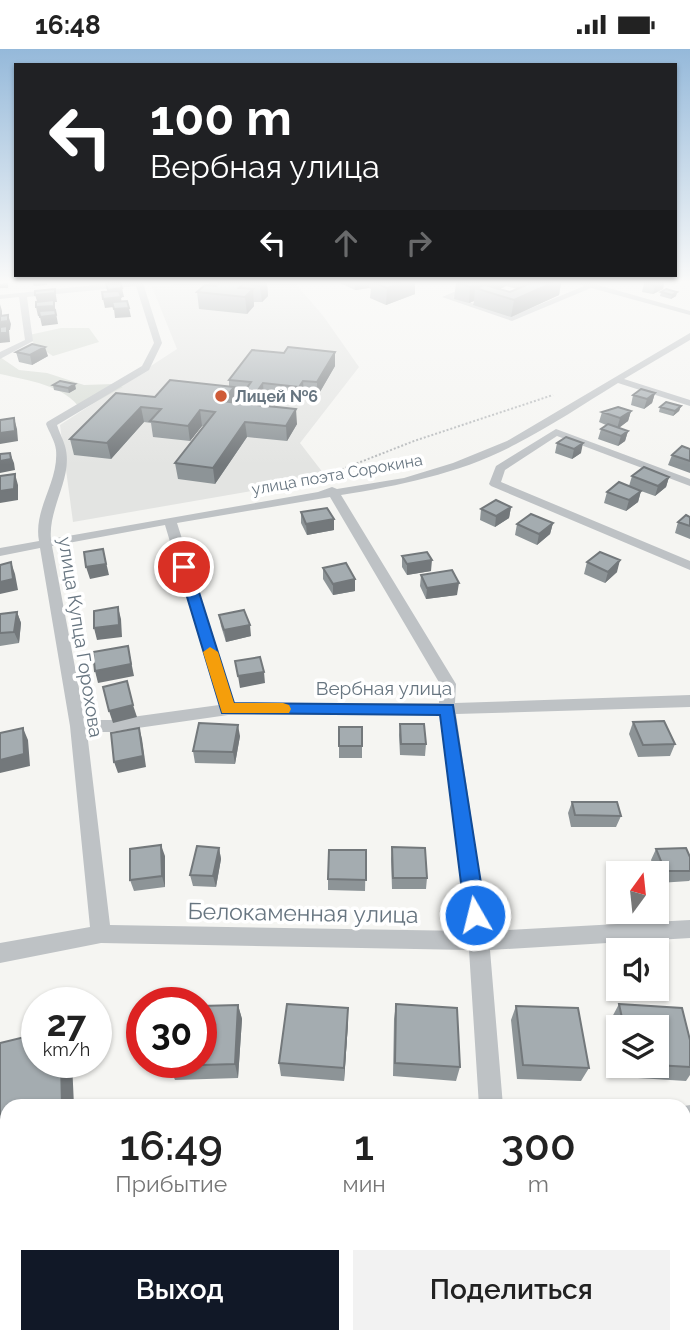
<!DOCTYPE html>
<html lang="ru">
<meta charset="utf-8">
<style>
:root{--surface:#fff;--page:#f2f2f2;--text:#222;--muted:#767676;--accent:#111827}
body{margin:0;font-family:Raleway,sans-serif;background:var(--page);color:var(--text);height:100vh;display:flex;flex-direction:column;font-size:26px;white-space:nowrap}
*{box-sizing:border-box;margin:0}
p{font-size:23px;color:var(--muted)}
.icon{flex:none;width:38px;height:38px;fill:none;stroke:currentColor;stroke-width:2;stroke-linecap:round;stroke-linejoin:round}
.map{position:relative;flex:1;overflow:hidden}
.sheet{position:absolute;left:0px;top:1050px;width:691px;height:245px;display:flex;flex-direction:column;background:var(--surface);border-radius:21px 21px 0 0;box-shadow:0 2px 5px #0004}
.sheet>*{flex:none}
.hud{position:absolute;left:14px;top:14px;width:663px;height:214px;border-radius:0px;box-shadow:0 2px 5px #0004;background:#202124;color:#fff;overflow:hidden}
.needle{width:46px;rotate:15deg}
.fabs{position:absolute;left:606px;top:812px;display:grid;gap:14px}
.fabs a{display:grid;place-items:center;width:63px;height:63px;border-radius:0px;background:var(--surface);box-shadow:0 2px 5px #0004;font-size:35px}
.speed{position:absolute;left:21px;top:938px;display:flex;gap:14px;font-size:35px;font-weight:700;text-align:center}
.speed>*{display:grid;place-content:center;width:91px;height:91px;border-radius:50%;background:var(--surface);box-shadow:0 2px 5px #0004;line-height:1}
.speed small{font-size:18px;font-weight:400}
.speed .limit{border:10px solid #d22;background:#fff;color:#111}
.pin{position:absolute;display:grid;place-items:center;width:60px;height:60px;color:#fff;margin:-30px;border:4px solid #fff;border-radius:50%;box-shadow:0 2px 7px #0007}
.me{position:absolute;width:77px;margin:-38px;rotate:352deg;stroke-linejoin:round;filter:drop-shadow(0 0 5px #0008)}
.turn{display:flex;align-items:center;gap:24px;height:147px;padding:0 21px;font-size:32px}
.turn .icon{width:91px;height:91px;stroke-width:2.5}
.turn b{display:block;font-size:49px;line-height:60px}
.lanes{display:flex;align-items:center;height:66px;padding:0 21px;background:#0003;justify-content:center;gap:35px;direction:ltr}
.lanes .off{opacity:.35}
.eta{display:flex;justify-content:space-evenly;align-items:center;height:119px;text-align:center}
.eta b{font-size:42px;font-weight:600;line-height:49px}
.cta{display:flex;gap:14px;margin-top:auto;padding:14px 21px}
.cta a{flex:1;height:80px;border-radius:0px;background:var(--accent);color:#fff;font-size:28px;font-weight:600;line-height:80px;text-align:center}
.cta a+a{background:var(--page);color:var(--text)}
.status{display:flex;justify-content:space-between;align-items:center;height:49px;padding:0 35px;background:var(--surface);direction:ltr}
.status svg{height:19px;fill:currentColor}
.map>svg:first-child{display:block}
</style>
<div class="status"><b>16:48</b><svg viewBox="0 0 49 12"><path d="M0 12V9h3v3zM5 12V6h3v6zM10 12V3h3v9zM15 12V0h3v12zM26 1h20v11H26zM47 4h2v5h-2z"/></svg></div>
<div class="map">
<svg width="690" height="1295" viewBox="0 0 690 1295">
<rect width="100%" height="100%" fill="#f5f5f2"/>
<!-- built -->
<path fill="#e3e4e2" d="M189 234H295L324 268 359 318 300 394 327 429 73 473 60 376 177 300 152 238Z"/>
<!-- green -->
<path fill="#d6dbd4" d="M61 279H89L99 293 53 307 34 295 29 286Z
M0 308 19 321 47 324 84 336 114 335 123 338 81 361C66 336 26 331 0 325Z"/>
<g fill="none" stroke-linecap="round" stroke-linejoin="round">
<!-- path -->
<path stroke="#b8bbbd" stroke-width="2" stroke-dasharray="2 2" stroke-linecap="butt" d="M331 432 340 421 414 392 553 346"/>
<!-- minor -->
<path fill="#bec2c5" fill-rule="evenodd" d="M114 234H143L162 294 149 321 57 376C59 383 63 390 65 397 74 428 48 458 51 490L318 443 332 438 337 440 404 429 453 414 507 392 690 284V291L624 330 690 351V357L618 334C584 355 551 377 516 395 462 424 401 436 341 446L456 635 455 654 690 646V658L456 665 488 882 690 871V889L490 901 503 1057H479L469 901 101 894 0 914V894L90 878 70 677 40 499 0 507V499L39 492C33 460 59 433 56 401 55 392 49 383 46 375L47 373 142 317 154 294 136 237 27 248 33 292 0 310V303L25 291 19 248 0 250V246ZM330 448 440 635 439 654H234L177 474ZM165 476 219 656 110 671H85L52 497ZM228 666H440L467 882 110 876 87 683H110Z
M475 234H486L453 248 512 267 584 237 578 234H591L690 262V266L591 239 512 272 442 248Z
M556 380 690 430V437L557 387 505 421 501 433 690 512V521L491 437 489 435 496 417Z
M690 1056V1080L684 1081V1057Z
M684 1106 690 1109V1144L684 1141Z
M139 1288H167L168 1295H140Z
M416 1288H444L442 1295H414Z
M579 1288H607L609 1295H581Z"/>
</g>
<!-- wall -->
<path fill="#8d9497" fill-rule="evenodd" d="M209 234H267L268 247 262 253H254V257L247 265 199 260 197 243 209 236Z
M340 234H415V245L386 256 370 249 371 240 369 239 355 241Z
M456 234H561L559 246 511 268 473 256 474 252 469 254 454 250ZM506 237 517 240 510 243 500 240Z
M644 234H664L663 240 653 245 642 243Z
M661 243H677L676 247 671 250 660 247Z
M16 303 48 307 32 316 19 313Z
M335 303V317L317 348 304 346 300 353 264 349 259 356 297 375 287 392 247 388 215 435 178 430 175 414 204 377H202L190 392 153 388 151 374 144 373 111 410 74 406 70 390 155 348 229 337V331L284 304ZM235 346 241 347 236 354H235Z
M53 336 76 340 69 344 54 341Z
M655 344 652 354 644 360 631 356 633 346Z
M681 357 679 362 673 367 659 363 660 358Z
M631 362 628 372 619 379 628 382 625 392 618 397 598 390 601 380 606 376 599 373 602 363Z
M566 388 581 404 572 410 555 404 557 394Z
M690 400V424L668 416 672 406Z
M632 427 669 428 666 438 655 447 641 442 638 453 626 462 604 454 607 443 629 437Z
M511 458 509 469 495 478 480 471 481 460Z
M301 463 334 470V481L307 486 301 474Z
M690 468V490L675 484 678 473Z
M553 474 550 485 537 496 515 486 517 475Z
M402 507 431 522 407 526 402 518Z
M587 513 617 523 605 534 584 525Z
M323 519 355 530V542L333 546 323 530Z
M421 526 457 546 426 550 420 537Z
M17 563 21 574 19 594 0 597V565Z
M219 566 251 587 226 593 221 577Z
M633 673 675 695 670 707 638 708 629 685Z
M400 675 426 695 425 707 400 706 399 686Z
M339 678H362V709H339Z
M240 687 235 715 195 714 193 702Z
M572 753 621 767 616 778H571L568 764Z
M392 798 427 829 426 840H392L391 810Z
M219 799 221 810 216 838 193 837 190 826Z
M656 800 690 808V831L689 832 659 834 651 811Z
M366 801 365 842 328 841V830Z
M165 807V838L134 842 130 831Z
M396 955 460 1018 456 1032 393 1027 394 970Z
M619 955 690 991V1026L686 1032 622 1028 620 1017H656V978H618V1007L611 970Z
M238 956 242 970 238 1029 175 1031 169 1017Z
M516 957 589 1019 581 1032 517 1030 511 971Z
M348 974 344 1032 281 1027 279 1014Z
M660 1288H684L690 1295H660L659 1289Z"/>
<!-- shaded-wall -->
<path fill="#73787b" d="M8 234V239H0V235Z
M33 234H47V236L34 237Z
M263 234H267L268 247 262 253 260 237Z
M355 234H369V239L355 241Z
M401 234H415V245L386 256 387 239Z
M478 234H506V237L491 244 475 239 474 252 469 254 470 238Z
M552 234H561L559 246 511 268 514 251Z
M660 234H664L663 240 653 245 655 237Z
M122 239 124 248H121L122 257 105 259 103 250 109 249 108 241Z
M55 240 57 253H54L58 275 42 277 40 268 56 265 38 267 36 258 38 255 35 246Z
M253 240 254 257 247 265 245 248Z
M677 243 676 247 671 250 672 246Z
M0 255 2 262V269H0Z
M129 259 131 268 115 269 114 260Z
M8 266 11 275 10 281H9L10 293 0 294V273Z
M45 298 48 307 32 316 30 306Z
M335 303V317L317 348V333Z
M303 332 304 346 300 353 299 338Z
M263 334 264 349 249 370 248 355Z
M75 335 76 340 69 344 68 339Z
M234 338 236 353 225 367 223 352Z
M655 344 652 354 644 360 647 350Z
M681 357 679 362 673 367 675 362Z
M141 358 144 373 111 410 107 394Z
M296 360 297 375 287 392 286 377Z
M200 361 202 377 190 392 188 377Z
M631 362 628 372 617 380 620 369Z
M14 369 17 380 18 392 0 395V384Z
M245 373 247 388 215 435 213 419Z
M628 382 625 392 618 397 621 387Z
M583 394 581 404 572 410 574 400Z
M10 404 14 414 15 421 0 424V412Z
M15 425 18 436V451L0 454V442Z
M669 428 666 438 655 447 658 437Z
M641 442 638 453 626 462 629 451Z
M511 458 509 469 495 478 496 467Z
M334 470V481L307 486 306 475Z
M553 474 550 485 537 496 539 485Z
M103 500 109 526 90 530 86 518Z
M432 511 431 522 407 526V515Z
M620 511 617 523 605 534 608 523Z
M11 513 15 525 18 541 0 545V533Z
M355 530V542L333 546V535Z
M459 534 457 546 426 550 427 539Z
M118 558 121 570 122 588 97 591 94 579Z
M17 563 21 574 19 594 14 583Z
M250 576 251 587 226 593 224 581Z
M128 597 134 627 98 634 95 622Z
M264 623 265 634 240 639 238 627Z
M133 656 137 668 113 674 109 662Z
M238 676 240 687 235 715 233 703Z
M23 679 28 691 30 717 0 724V711Z
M139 679 142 690 146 718 118 724 114 713Z
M161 796 165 807V838L162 827Z
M219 799 221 810 216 838 213 827Z
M238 956 242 970 238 1029 235 1015Z
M348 959V974L344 1032V1019Z
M61 1013H72L74 1057H62Z
M7 1100V1115L0 1108V1102Z
M72 1288H86V1295H72Z"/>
<!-- building -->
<path fill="#a4acb0" stroke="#73787b" stroke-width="2" d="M120 234 122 239 108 241 106 235Z
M219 234H263L260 237 243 235 239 239 253 240 245 248 197 243 205 236 216 237Z
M375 234H401L387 239Z
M459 234H478L470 238Z
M531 234H552L514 251 475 239 485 236 510 243Z
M645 234H660L655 237Z
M55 240V244L35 246V242Z
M666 240 677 243 672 246 661 243Z
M119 242 121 248 103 250 102 243Z
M54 251V257L36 258V253Z
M127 252 129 259 114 260 112 253Z
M55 261 56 266 40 268 39 262Z
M8 266V272L0 273V267Z
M7 277V284H0V278Z
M32 295 45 298 30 306 16 303Z
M288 298 335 303 317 333 303 332 299 338 263 334 248 355 296 360 286 377 245 373 213 419 175 414 215 363 200 361 188 377 150 372 161 360 141 358 107 394 70 390 116 344 155 348 170 331 234 338 223 352 236 354 251 333 229 331 252 301 284 304Z
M60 332 75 335 68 339 53 336Z
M641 340 655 344 647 350 633 346Z
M666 353 681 357 675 362 660 358Z
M618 358 631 362 620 369 602 363Z
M14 369 15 382 0 384V371Z
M608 375 628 382 621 387 601 380Z
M566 388 583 394 574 400 557 394Z
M682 397 690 400V412L672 406Z
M10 404 11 410 0 412V405Z
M644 418 669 428 658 437 632 427Z
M15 425 14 440 0 442V427Z
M619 433 641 442 629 451 607 443Z
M496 451 511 458 496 467 481 460Z
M327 459 334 470 306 475 301 463Z
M531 465 553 474 539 485 517 475Z
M686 466 690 468V477L678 473Z
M103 500 106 515 86 518 84 503Z
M427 503 432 511 407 515 402 507Z
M600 503 620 511 608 523 587 513Z
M11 513 13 530 0 533V516Z
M346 514 355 530 333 535 323 519Z
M452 521 459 534 427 539 421 526Z
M118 558 119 576 94 579V562Z
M244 561 250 576 224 581 219 566Z
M17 563 14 583 0 584V565Z
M128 597 131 615 95 622 93 603Z
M260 608 264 623 238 627 235 612Z
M127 632 133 656 109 662 103 638Z
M664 672 675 695 643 696 633 673Z
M199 674 238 676 233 703 193 702Z
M400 675H424L426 695H401Z
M339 678H362V697H339Z
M23 679 24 705 0 711V684Z
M139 679 143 707 114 713 111 684Z
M572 753H617L621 767 575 766Z
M161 796 162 827 130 831V800Z
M197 797 219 799 213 827 190 826Z
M392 798 425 799 427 829H393Z
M686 799 690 808V822H665L656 800Z
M329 801H366V831L328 830Z
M287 955 348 959 344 1019 279 1014Z
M396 955 457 959 460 1018 395 1014Z
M619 955 682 959 690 991V1018L656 1016V978H624Z
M238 956 235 1015 169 1017 170 1013H201V957Z
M516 957 578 959 589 1019 523 1016Z
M37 985V1013H61L62 1057H7V1100L0 1102V994Z
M684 1142 690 1147V1151L684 1161Z
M7 1192V1288H72V1295H0V1194Z
M684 1283H690V1295H674L673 1288H684Z
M231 1288H295V1295H231Z"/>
<!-- sky -->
<linearGradient id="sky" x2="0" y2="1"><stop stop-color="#95b9da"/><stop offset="0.56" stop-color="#fafaf9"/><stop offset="1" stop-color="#fafaf9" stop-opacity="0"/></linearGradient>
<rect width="690" height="416" fill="url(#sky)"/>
<!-- route -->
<path fill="#1a73e8" stroke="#114b97" stroke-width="2" d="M184 514 191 518 234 654 453 656 486 866 483 872 475 875 468 872 465 866 440 666 222 664 178 518Z"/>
<!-- slow -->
<path fill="#f59e0b" d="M210 598 218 603 234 654H283L289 656 291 660 289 664H222L203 603Z"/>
<!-- markers -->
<circle fill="#cf5b37" stroke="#fff" stroke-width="2.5" cx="221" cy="347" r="7"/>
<g text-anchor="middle" stroke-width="7" stroke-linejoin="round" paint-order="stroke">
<!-- far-poi labels -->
<g font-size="16" font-weight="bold" fill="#677580" stroke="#fff" text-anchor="start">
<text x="235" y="353">Лицей №6</text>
</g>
<!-- far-street labels -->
<g font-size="16" fill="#677580" stroke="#fff">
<text transform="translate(337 425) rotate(-10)" y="6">улица поэта Сорокина</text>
</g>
<!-- street labels -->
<g font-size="19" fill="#677580" stroke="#fff">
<text transform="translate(81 588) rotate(81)" y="7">улица Купца Горохова</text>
<text x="384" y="646">Вербная улица</text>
</g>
<!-- near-street labels -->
<g font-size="23" fill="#677580" stroke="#fff">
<text transform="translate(303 864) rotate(1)" y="8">Белокаменная улица</text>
</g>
</g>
</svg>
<div class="fabs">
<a><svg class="needle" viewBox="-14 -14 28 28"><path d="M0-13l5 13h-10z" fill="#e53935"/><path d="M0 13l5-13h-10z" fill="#767676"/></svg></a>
<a><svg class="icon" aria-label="sound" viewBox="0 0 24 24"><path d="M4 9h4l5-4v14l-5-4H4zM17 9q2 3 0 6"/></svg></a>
<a><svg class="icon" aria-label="layers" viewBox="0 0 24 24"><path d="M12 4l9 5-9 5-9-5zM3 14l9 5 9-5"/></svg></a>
</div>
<div class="speed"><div>27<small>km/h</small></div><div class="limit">30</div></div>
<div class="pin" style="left:184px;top:518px;background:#d93025"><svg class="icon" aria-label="arrive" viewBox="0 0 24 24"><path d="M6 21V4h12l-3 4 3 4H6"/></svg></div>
<svg class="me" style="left:475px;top:866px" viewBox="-20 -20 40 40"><circle r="17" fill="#1a73e8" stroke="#fff" stroke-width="3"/><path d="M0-11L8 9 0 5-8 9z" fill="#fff"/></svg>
<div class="hud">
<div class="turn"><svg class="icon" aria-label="left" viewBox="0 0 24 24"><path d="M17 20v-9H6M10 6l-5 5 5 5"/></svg><div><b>100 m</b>Вербная улица</div></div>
<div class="lanes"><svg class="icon" aria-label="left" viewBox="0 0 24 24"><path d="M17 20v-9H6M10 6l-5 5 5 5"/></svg><svg class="icon off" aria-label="ahead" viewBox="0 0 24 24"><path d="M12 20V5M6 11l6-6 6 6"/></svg><svg class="icon off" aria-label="right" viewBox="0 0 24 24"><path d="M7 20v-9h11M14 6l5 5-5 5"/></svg></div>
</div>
<section class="sheet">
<div class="eta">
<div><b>16:49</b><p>Прибытие</p></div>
<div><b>1</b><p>мин</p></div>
<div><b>300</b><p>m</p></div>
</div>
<div class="cta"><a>Выход</a><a>Поделиться</a></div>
</section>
</div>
